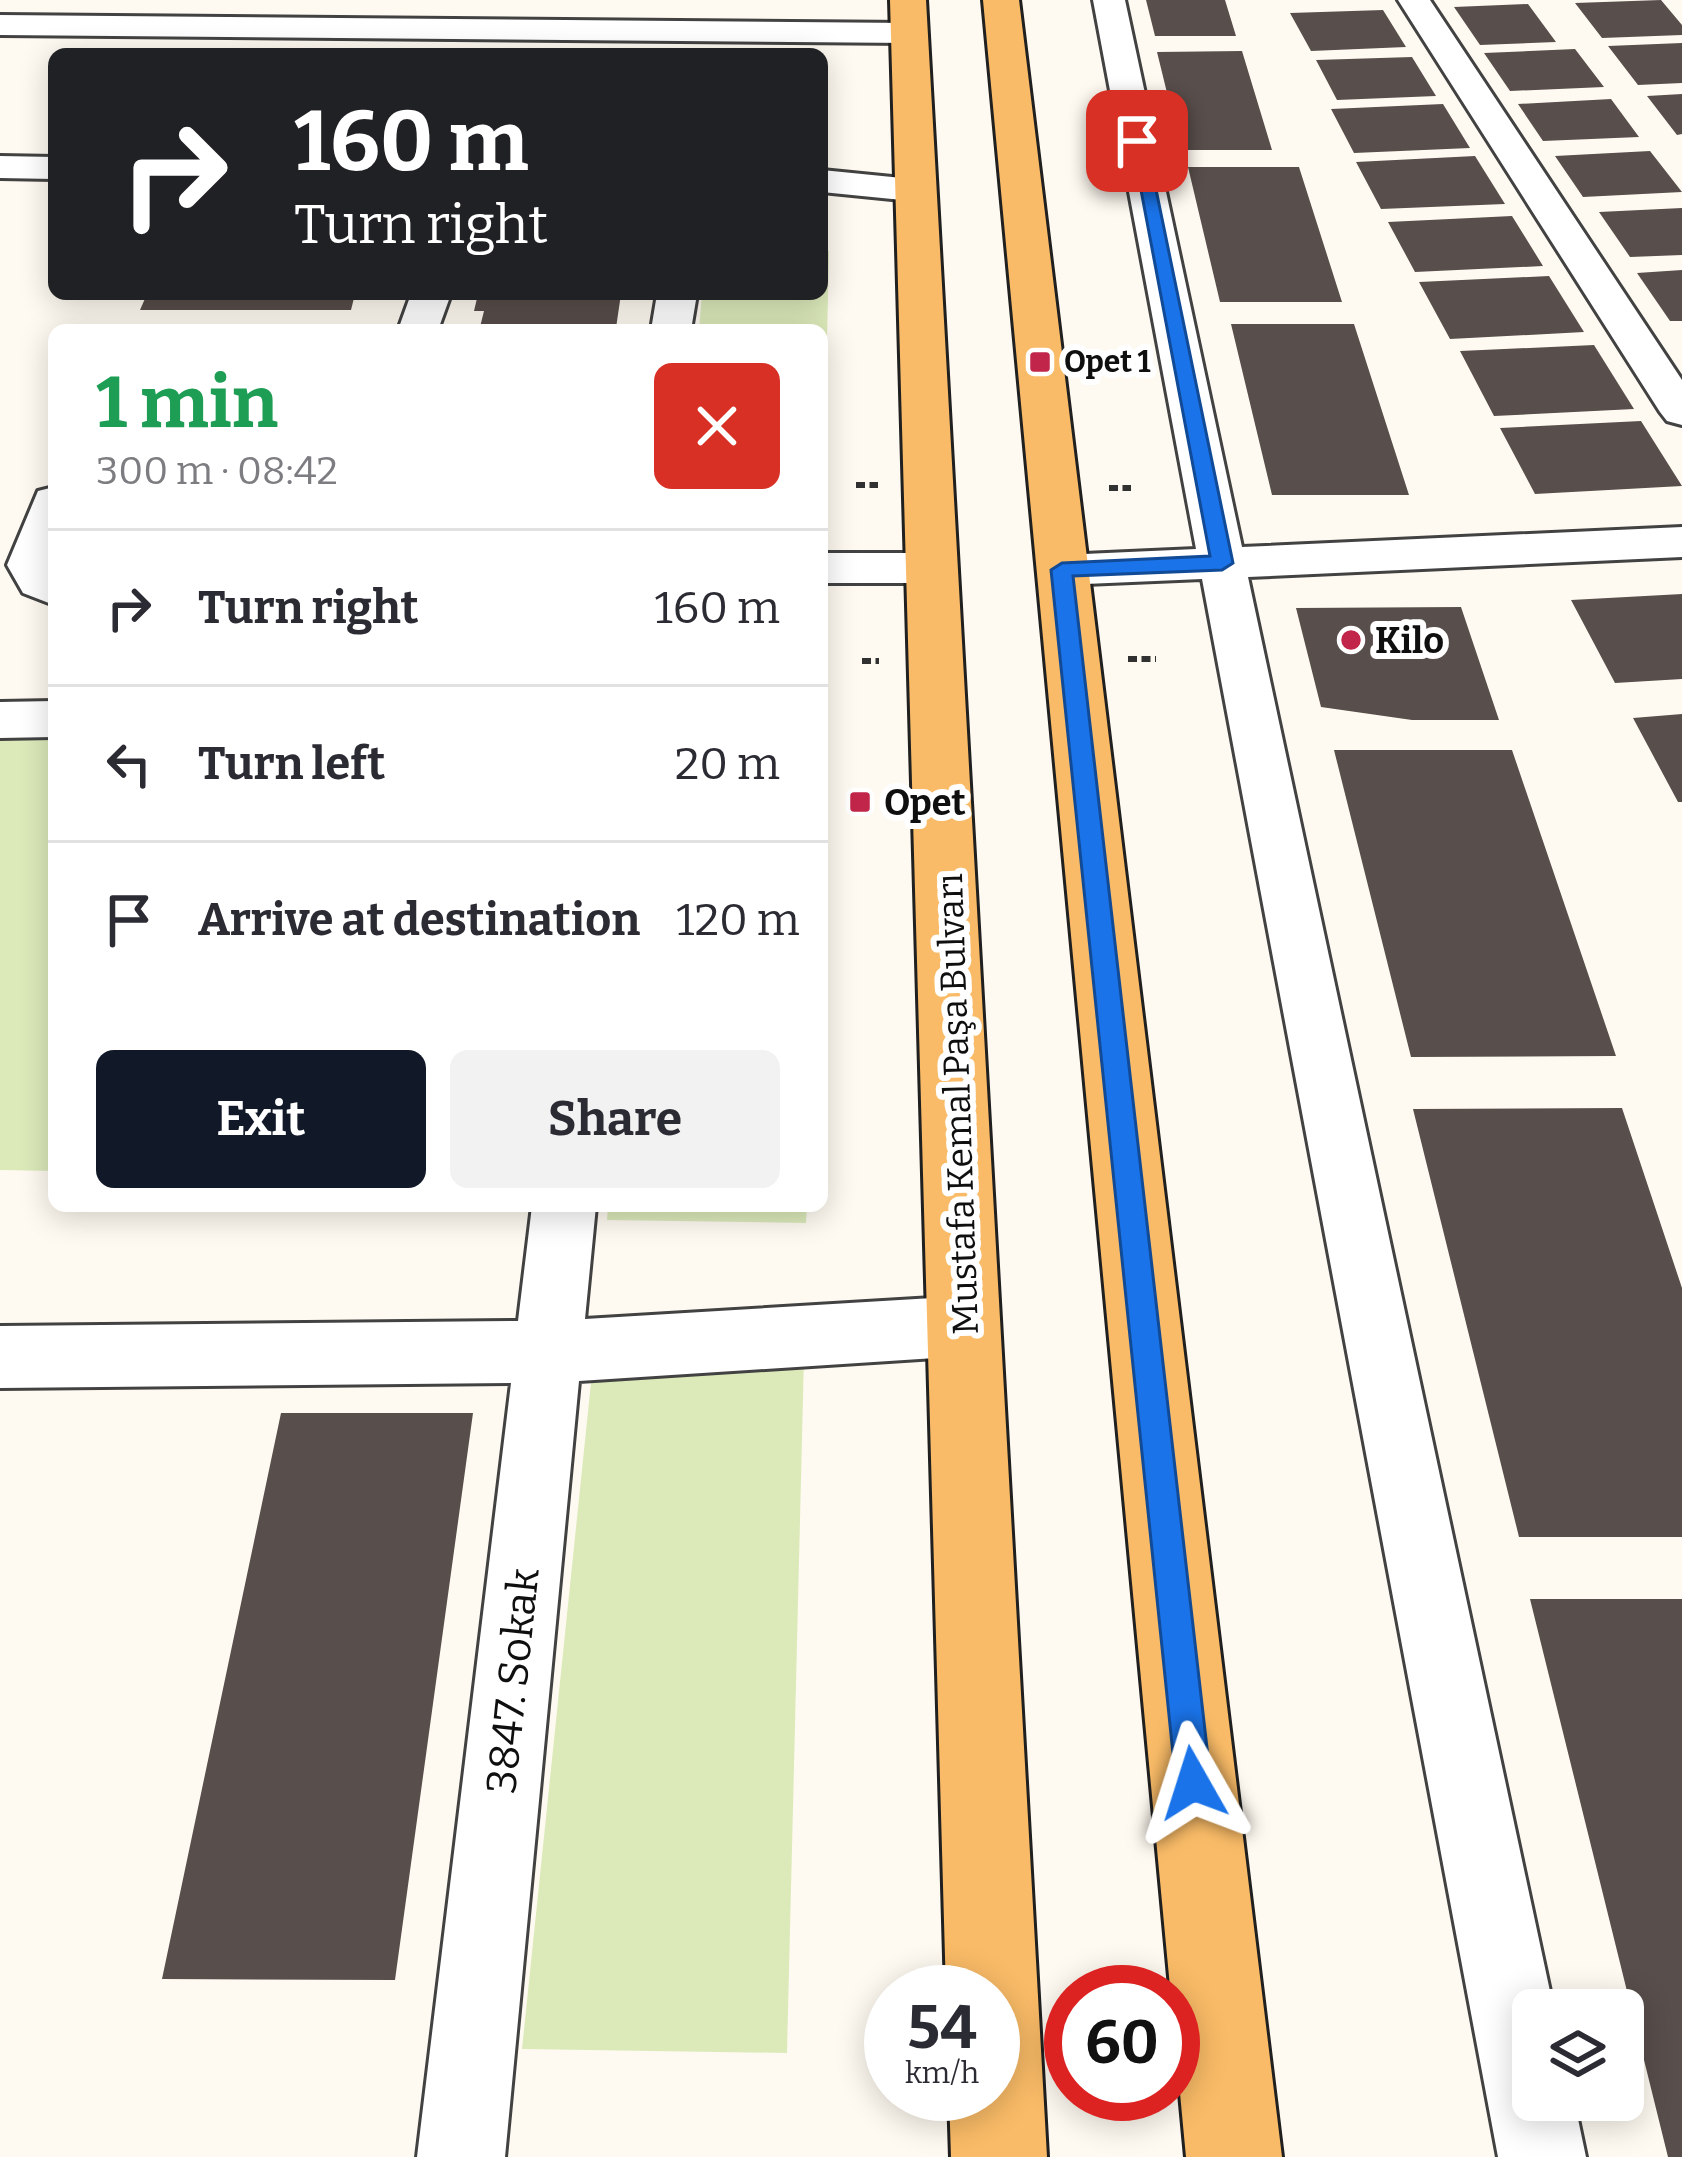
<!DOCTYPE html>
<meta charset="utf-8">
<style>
:root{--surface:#fff;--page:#f2f2f3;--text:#2b2b33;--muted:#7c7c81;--line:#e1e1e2;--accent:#111827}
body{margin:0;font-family:Bitter,serif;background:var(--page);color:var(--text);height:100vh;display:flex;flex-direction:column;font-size:45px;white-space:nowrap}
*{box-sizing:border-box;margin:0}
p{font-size:39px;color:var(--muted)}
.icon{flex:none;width:66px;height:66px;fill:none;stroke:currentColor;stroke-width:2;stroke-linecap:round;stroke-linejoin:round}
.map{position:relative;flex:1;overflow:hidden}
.side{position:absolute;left:48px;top:324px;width:780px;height:888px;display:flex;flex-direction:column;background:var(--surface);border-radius:18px;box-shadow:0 6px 30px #0003}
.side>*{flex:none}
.guide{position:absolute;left:48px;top:48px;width:780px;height:252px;border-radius:18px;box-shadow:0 6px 30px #0003;background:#202124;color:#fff;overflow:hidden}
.tools{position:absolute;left:1512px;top:1989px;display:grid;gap:24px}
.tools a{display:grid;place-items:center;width:132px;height:132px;border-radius:18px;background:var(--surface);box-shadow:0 6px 30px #0003;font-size:60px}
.speed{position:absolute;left:864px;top:1965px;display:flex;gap:24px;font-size:60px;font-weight:700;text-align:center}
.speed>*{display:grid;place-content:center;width:156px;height:156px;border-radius:50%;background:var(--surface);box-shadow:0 6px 30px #0003;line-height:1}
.speed small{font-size:30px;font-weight:400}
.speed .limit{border:18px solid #d22;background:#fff;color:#111}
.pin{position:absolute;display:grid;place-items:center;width:102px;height:102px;color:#fff;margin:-51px;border-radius:24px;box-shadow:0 6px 18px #0006}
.me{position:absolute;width:132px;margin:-66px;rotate:354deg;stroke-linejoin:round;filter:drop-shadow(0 0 9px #0008)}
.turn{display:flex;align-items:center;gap:42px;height:252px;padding:0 48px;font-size:54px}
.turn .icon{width:156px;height:156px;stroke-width:2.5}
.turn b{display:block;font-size:84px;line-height:102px}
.round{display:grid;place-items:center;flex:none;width:126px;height:126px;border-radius:18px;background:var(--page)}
.overview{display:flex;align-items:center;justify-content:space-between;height:204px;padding:0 48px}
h1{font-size:72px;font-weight:700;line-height:90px;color:#1e9e55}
.button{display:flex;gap:24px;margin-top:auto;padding:24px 48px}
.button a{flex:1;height:138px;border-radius:18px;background:var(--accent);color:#fff;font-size:48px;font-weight:700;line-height:138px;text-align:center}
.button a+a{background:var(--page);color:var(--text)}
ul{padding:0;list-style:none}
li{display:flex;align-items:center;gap:36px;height:156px;padding:0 48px;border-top:3px solid var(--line)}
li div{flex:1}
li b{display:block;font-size:45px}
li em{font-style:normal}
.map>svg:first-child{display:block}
</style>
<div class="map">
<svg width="1682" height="2157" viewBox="0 0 1682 2157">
<rect width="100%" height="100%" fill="#fffaf1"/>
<!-- green -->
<path fill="#dceaba" d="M822 251H829L823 519 822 330H699L702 294H822Z
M0 732H54V1171L0 1170Z
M608 1206H807L806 1223 607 1220Z
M598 1315 805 1316 787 2053 522 2049Z"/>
<!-- building -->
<path fill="#584e4b" d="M1146 0H1225L1236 36H1155Z
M1661 0 1682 25V35L1602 38 1575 3Z
M1528 4 1556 42 1480 45 1454 7Z
M1383 10 1406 47 1311 51 1290 13Z
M1682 43V83L1638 85 1608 46Z
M1575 49 1604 87 1510 91 1484 53Z
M1242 51 1272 150H1181L1157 52Z
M1412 57 1436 96 1337 100 1316 60Z
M1682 94V134L1677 135 1647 96Z
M1611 99 1639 137 1543 141 1518 104Z
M1443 104 1470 148 1354 153 1331 109Z
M1650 151 1682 192 1583 197 1555 156Z
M1475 156 1505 204 1381 209 1356 162Z
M1188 167H1299L1342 302H1220Z
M1682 208V255L1630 257 1599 212Z
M1512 216 1543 266 1415 272 1388 222Z
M1682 270V321H1670L1637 273Z
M1549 276 1584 332 1450 339 1419 282Z
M147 294H355L351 310H140Z
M478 294H621L616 328 600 330 480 327 484 311H474Z
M1231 324H1354L1409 495H1272Z
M1594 345 1634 409 1494 416 1460 351Z
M1641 421 1682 486 1535 494 1500 428Z
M1682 594V679L1615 683 1571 600Z
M1461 607 1499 720H1412L1321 707 1296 608Z
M1682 714V802H1678L1633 718Z
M1334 750H1512L1616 1056 1411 1057Z
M1622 1108 1682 1288V1537H1519L1413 1109Z
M281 1413H473L395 1980 162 1979Z
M1530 1599H1682V2157H1668Z"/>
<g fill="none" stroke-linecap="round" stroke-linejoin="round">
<!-- minor casing -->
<g stroke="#424242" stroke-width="6">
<path id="minor" d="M1093 0H1125L1242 547 1682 527V557L1248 577 1554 2010H1533V2100H1574L1586 2157H1498L1202 579 1062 585 1045 581 1038 570 1045 559 1062 555 1196 549Z
M1398 0H1430L1682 380V425L1667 421 1660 412Z
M0 15 909 23 926 33 909 43 0 35Z
M0 156 54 157V179L0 178Z
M822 170 912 179 931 190 912 201 822 192Z
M411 294H451L438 330H398Z
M657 294H697L691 330H651Z
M54 487V605L23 593 7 565 38 491Z
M822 553H934L951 557 957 568 951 579 934 583H822Z
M54 701V737L0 738V702Z
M532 1206H596L585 1319 966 1296 989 1305 999 1326 989 1347 966 1356 579 1381 505 2157H417L511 1383 0 1388V1326L518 1321Z"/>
</g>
<!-- major casing -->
<g stroke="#202020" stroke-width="6">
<path id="major" d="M890 0H926L1047 2157H951L949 2094H993V1992H946Z
M983 0H1019L1282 2157H1186Z"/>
</g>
<!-- path -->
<path stroke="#313131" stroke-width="6" stroke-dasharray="9 4.5" stroke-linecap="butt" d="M856 485H878
M1109 488H1131
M1128 659H1156
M862 661H879"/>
<!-- minor -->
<use href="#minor" fill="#fff" fill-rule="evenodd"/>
<!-- major -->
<use href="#major" fill="#f9bb67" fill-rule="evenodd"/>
</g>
<!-- route -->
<path fill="#1a73e8" stroke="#114b97" stroke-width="3" d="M1131 137 1146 141 1233 563 1222 570 1073 576 1211 1783 1206 1795 1193 1800 1181 1795 1176 1783 1051 570 1062 563 1210 556Z"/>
<!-- markers -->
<g fill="#c12549" stroke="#fff" stroke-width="4.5">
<rect x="1028" y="350" width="24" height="24" rx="6"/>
<circle cx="1351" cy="640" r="12"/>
<rect x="848" y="790" width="24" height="24" rx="6"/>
</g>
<g text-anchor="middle" stroke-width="12" stroke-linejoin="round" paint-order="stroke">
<!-- far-poi labels -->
<g font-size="30" font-weight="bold" fill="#0f0f0f" stroke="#fff" text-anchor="start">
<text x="1064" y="372">Opet 1</text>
</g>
<!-- poi labels -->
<g font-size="36" font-weight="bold" fill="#0f0f0f" stroke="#fff" text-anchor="start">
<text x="1375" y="653">Kilo</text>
<text x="884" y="815">Opet</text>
</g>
<!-- street labels -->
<g font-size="36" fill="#0f0f0f" stroke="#fff">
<text transform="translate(957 1104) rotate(-92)" y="13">Mustafa Kemal Paşa Bulvarı</text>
</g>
<!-- near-street labels -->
<g font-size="42" fill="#0f0f0f" stroke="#fff">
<text transform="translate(512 1681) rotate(-84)" y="15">3847. Sokak</text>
</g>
</g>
</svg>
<div class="tools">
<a><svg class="icon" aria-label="layers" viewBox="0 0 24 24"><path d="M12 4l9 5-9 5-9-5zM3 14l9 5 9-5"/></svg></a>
</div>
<div class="speed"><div>54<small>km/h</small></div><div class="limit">60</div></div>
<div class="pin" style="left:1137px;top:141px;background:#d93025"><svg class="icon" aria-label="arrive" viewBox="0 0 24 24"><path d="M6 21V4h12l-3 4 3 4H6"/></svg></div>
<svg class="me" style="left:1193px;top:1783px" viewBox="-20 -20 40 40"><path d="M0-17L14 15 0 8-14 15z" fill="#1a73e8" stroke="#fff" stroke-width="4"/></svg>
<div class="guide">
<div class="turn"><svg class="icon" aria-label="right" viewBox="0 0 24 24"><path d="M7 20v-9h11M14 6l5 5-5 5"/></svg><div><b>160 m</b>Turn right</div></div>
</div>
<section class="side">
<div class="overview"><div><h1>1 min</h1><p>300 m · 08:42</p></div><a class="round" style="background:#d93025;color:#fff"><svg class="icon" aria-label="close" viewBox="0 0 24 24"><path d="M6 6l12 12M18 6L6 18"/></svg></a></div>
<ul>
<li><svg class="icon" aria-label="right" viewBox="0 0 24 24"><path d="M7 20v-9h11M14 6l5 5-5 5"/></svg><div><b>Turn right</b></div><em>160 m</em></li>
<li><svg class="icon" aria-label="left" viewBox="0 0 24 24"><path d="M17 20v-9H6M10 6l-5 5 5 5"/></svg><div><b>Turn left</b></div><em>20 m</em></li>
<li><svg class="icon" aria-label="arrive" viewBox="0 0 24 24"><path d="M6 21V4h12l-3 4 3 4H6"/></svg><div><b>Arrive at destination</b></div><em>120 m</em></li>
</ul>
<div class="button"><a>Exit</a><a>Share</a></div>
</section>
</div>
